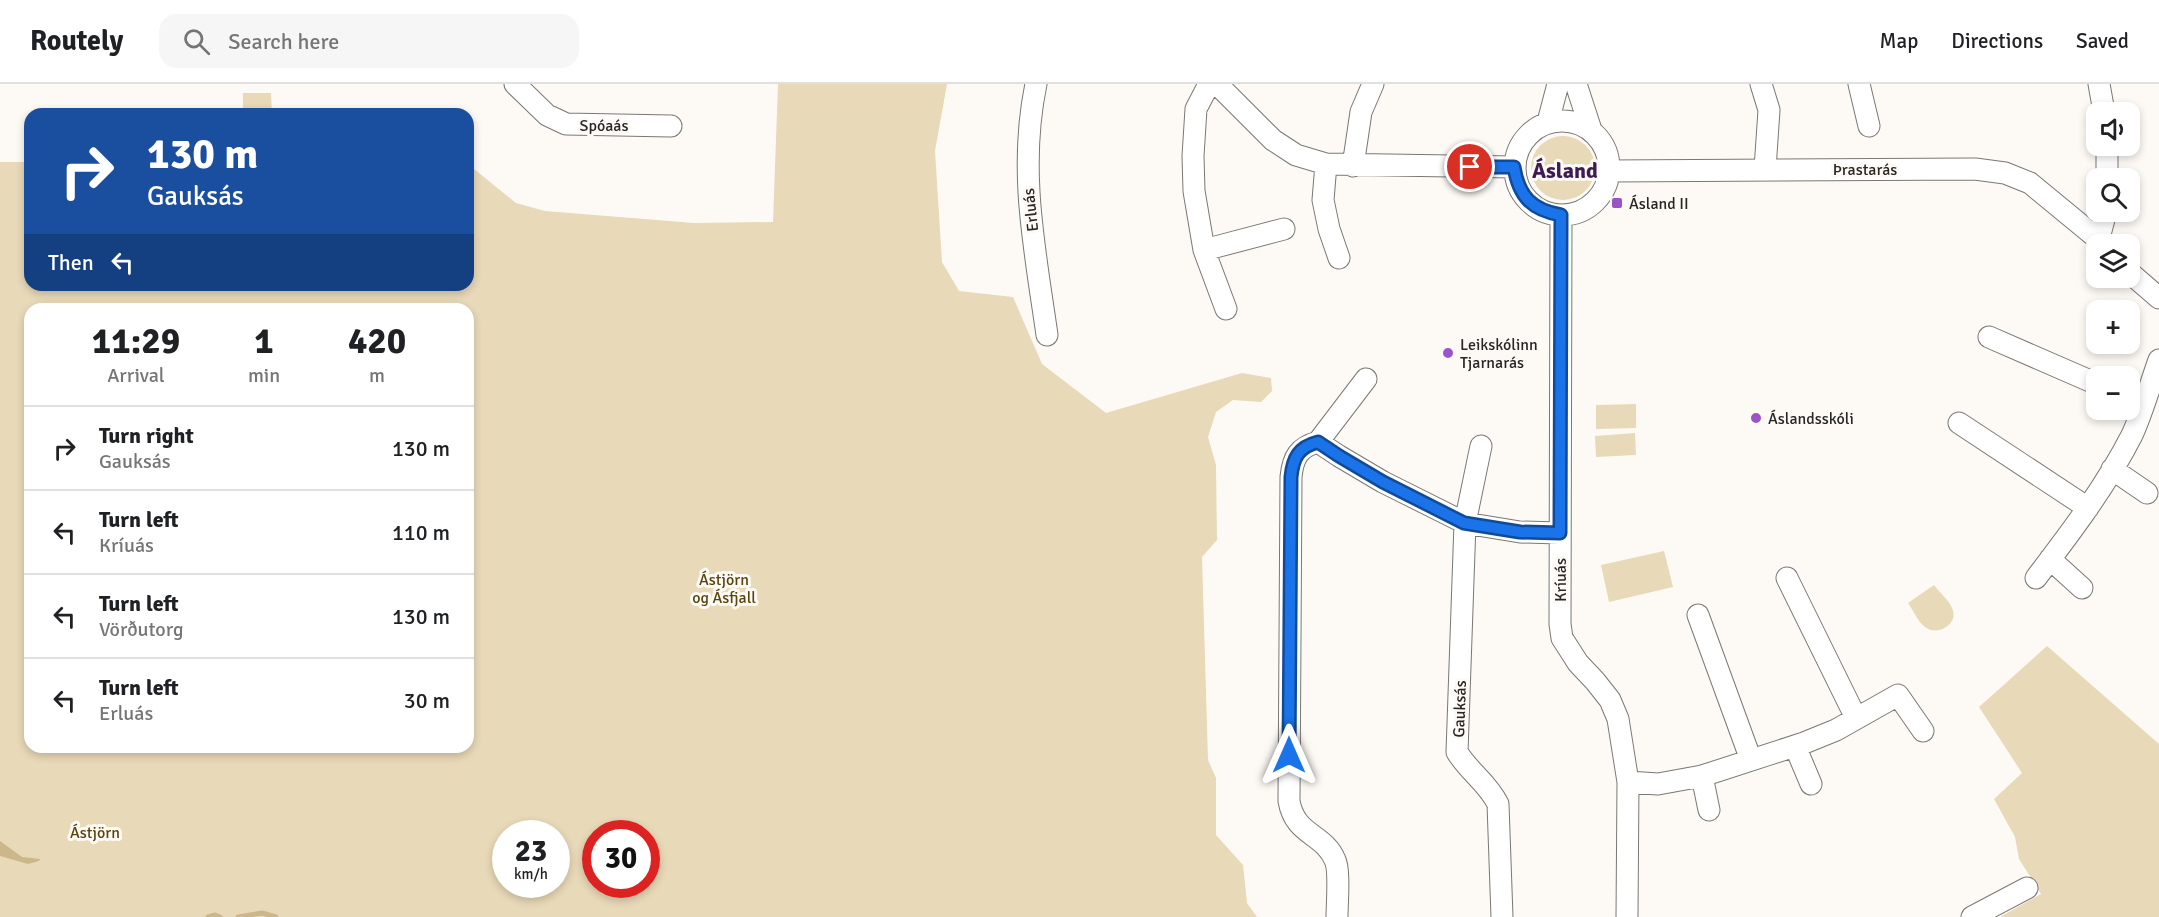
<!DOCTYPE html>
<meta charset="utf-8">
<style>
:root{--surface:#fff;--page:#f6f6f6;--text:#202124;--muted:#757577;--line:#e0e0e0}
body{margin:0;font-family:Signika,sans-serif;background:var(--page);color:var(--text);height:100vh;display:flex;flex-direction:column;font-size:22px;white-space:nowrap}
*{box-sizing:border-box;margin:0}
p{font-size:20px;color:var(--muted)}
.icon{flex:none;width:33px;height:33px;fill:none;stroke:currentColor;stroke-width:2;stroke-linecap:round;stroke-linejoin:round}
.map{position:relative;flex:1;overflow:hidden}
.sheet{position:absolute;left:24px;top:219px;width:450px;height:450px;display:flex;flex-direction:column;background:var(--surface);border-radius:18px;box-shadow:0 3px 9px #0003}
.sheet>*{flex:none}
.hud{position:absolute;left:24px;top:24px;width:450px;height:183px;border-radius:18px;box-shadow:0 3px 9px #0003;background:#1a4fa0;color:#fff;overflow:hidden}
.controls{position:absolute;left:2086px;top:18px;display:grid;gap:12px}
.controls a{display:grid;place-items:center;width:54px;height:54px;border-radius:12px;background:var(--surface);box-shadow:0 3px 9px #0003;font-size:30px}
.speed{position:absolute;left:492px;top:736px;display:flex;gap:12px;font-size:30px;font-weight:700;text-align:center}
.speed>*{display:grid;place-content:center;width:78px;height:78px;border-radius:50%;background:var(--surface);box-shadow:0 3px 9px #0003;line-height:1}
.speed small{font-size:15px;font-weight:400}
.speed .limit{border:9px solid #d22;background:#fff;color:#111}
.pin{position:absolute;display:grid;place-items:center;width:51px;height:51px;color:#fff;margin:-26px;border:3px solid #fff;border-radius:50%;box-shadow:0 2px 6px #0007}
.me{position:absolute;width:66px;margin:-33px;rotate:0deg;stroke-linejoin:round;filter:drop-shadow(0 0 4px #0008)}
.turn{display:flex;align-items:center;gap:21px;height:126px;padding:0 24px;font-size:27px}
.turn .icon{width:78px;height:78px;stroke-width:2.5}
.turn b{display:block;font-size:42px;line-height:51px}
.then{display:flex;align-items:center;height:57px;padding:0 24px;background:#0003;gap:12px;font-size:22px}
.eta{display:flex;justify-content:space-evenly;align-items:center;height:102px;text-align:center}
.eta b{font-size:36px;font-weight:700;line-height:42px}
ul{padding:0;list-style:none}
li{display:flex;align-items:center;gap:18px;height:84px;padding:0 24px;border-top:2px solid var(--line)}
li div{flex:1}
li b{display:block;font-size:22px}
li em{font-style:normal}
header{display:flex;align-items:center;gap:36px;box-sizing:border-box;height:84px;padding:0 30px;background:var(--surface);border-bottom:2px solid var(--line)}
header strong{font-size:28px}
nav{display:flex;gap:33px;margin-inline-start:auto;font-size:21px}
.search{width:420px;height:54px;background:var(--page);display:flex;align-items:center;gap:15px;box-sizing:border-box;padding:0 21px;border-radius:18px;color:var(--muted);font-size:22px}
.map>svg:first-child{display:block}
</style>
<header>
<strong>Routely</strong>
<div class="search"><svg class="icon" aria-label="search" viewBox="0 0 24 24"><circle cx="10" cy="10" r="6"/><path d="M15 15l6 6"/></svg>Search here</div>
<nav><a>Map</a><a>Directions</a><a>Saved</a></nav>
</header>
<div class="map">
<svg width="2159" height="833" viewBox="0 0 2159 833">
<rect width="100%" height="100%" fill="#fdfaf6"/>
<!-- green -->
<path fill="#e8d9b8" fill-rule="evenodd" d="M778 0H947L935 67 942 178 959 207 1013 213 1042 280 1106 329 1242 289 1271 294 1272 307 1261 318 1233 316 1216 328 1208 353 1216 381 1217 456 1202 473 1208 676 1216 694V751L1243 781 1247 819 1257 833H0V78H30V201H468V80L516 119 545 127 694 139 773 138ZM30 225H468V663H30ZM506 750H556V801H506ZM596 750H646V801H596Z
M243 9H271L272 30H243Z
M1531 84a32 32 0 1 1 64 0a32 32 0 1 1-64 0Z
M1636 320V344L1596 345V321Z
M1635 349 1636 371 1596 373 1595 352Z
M1664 467 1673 503 1609 518 1601 481Z
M1934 501C1939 508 1949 516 1952 524 1960 540 1937 553 1925 543 1918 538 1913 526 1908 519Z
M2047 562 2159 660V833H2000L2041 810 2019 775 2015 753 1994 715 2022 689 1979 623Z"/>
<!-- water -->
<path fill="#ccb78b" d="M0 757 22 773 40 775 39 777 28 780 0 772Z"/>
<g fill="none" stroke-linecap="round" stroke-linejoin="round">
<!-- stream -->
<path stroke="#ccb78b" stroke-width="5" d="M208 833 215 831 220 833
M238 833 262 829 276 833"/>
<!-- minor casing -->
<g stroke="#7a7874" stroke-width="23">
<path id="minor" d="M515 0 547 31 566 40 671 42
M1036 0C1018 86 1035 166 1047 251
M1209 0 1196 25 1193 72 1194 107 1204 166 1226 225
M1217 0 1273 56 1296 71 1326 80 1514 83
M1576 0 1591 46
M1761 0 1769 26 1765 85
M1859 0 1869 42
M2099 0 2104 28
M1515 84a47 47 0 1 1 94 0a47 47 0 1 1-94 0Z
M1548 38 1558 0
M2107 62V94
M1326 80 1323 116 1329 145 1339 174
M1353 82 1361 28 1373 0
M1609 87 1975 85 2005 89 2030 99 2104 160
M1561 131 1560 540 1562 554 1578 579 1595 597 1610 616 1618 635 1628 698 1627 833
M2099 154 2106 128
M1204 166 1284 145
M2130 189 2159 214
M1989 253 2097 300
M1959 339 2088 424
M1318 358 1339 372 1383 398 1465 439 1520 448 1560 449
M1481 362 1465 439 1457 668C1469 688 1487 698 1498 720L1502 833
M2112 385 2147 409
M2050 475 2082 504
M1787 494 1856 634
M2036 494C2071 448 2106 402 2132 351 2143 327 2150 301 2159 276
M1698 531 1751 676
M1795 662 1811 700
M1702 692 1709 726
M1628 698 1658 700 1702 692 1804 659 1836 646 1898 611 1923 647
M1337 833C1337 820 1340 786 1335 776 1324 749 1295 752 1289 717L1291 393C1293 373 1299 363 1318 358L1366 295
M1972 833 2027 804"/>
</g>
<!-- minor -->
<use href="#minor" stroke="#fff" stroke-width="21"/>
</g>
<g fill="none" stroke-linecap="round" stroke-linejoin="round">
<!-- route casing -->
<g stroke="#114b97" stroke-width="15">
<path id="route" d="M1289 671 1291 393C1293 373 1299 363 1318 358L1339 372 1383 398 1464 439 1520 448 1560 449 1561 131C1532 126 1519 113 1514 83H1470"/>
</g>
<!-- route -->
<use href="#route" stroke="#1a73e8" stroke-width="10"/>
</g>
<!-- markers -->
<g fill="#9b54c8" stroke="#fdfaf6" stroke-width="2">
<rect x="1611" y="113" width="12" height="12" rx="3"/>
<circle cx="1448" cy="269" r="6"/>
<circle cx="1756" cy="334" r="6"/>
</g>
<g text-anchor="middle" stroke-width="6" stroke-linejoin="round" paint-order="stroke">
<!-- street labels -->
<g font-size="16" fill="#272624" stroke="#fdfaf6">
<text x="604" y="47">Spóaás</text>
<text x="1865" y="91">Þrastarás</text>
<text transform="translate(1030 126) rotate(-96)" y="6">Erluás</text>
<text transform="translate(1560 496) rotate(-90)" y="6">Kríuás</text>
<text transform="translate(1459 625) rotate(-88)" y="6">Gauksás</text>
</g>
<!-- poi labels -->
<g font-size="16" fill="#272624" stroke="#fdfaf6" text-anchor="start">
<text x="1629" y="125">Ásland II</text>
<text x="1460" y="266">Leikskólinn<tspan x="1460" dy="18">Tjarnarás</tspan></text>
<text x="1768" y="340">Áslandsskóli</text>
</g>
<!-- park labels -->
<g font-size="16" fill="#5a440d" stroke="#fdfaf6">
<text x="724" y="501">Ástjörn<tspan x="724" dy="18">og Ásfjall</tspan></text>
<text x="95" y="754">Ástjörn</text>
</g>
<!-- district labels -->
<g font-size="22" font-weight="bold" fill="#3e1c53" stroke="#fdfaf6">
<text x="1565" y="94">Ásland</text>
</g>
</g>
</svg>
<div class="controls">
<a><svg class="icon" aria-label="sound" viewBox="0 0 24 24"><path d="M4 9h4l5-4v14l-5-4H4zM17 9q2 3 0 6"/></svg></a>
<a><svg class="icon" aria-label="search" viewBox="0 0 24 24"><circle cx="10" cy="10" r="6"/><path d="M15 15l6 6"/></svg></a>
<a><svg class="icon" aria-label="layers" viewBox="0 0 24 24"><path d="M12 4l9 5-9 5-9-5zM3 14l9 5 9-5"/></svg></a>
<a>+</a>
<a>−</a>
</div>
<div class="speed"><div>23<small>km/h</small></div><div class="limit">30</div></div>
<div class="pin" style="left:1470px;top:83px;background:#d93025"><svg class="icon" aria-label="arrive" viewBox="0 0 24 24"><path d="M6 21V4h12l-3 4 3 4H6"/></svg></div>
<svg class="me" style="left:1289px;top:671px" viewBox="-20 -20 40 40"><path d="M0-17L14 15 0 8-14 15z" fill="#1a73e8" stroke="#fff" stroke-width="4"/></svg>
<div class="hud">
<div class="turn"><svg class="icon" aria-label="right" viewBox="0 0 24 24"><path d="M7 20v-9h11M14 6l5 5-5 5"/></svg><div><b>130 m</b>Gauksás</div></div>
<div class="then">Then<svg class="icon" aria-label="left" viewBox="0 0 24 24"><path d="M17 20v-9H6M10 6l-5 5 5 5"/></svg></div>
</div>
<section class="sheet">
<div class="eta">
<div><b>11:29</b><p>Arrival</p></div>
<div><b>1</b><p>min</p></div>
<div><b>420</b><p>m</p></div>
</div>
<ul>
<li><svg class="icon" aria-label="right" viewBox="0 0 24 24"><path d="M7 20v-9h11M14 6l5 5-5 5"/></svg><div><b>Turn right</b><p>Gauksás</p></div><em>130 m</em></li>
<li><svg class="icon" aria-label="left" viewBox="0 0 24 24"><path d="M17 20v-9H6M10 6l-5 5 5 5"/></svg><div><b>Turn left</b><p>Kríuás</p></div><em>110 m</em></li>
<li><svg class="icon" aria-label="left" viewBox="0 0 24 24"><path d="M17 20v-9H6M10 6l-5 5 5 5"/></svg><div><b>Turn left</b><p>Vörðutorg</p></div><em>130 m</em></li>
<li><svg class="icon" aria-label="left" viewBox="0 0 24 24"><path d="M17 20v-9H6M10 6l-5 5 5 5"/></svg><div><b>Turn left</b><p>Erluás</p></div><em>30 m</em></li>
</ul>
</section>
</div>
